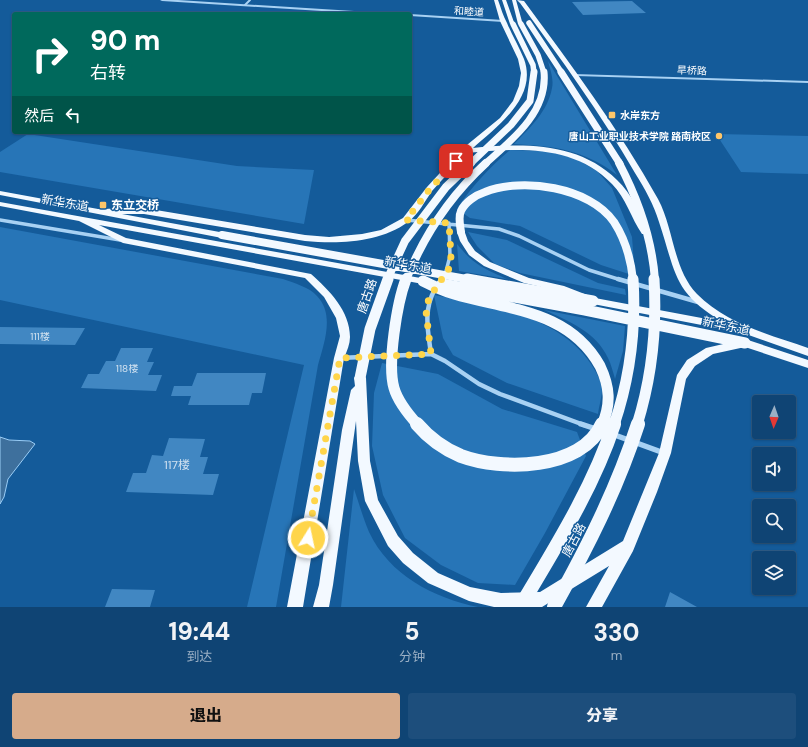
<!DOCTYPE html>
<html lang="zh">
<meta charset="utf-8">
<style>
:root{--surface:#0f4474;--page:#1d4e7c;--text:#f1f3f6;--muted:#9bb0c5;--line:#2f5c86;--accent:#d6ab8b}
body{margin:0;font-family:"DM Sans","Noto Sans SC",sans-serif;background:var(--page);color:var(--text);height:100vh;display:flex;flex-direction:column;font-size:15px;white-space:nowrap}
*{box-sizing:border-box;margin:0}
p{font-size:13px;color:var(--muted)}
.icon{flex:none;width:22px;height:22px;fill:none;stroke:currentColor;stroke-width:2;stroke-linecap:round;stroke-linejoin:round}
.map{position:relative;height:607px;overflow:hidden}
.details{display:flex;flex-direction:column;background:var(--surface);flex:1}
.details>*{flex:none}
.banner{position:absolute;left:12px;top:12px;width:400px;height:122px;border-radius:4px;box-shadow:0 1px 3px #0004,0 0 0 1px var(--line);background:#00695c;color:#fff;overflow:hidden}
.needle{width:26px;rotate:182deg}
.controls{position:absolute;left:752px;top:395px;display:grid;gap:8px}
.controls a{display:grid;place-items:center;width:44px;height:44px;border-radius:4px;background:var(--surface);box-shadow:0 1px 3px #0004,0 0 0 1px var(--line);font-size:20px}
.pin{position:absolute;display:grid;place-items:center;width:34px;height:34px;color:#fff;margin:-17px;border-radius:8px;box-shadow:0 2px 6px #0006}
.me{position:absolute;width:44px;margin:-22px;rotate:10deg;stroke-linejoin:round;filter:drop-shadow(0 0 3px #0008)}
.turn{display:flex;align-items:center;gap:14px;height:84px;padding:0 12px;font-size:18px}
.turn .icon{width:52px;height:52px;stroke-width:2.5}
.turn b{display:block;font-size:28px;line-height:34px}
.then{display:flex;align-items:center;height:38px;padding:0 12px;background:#0003;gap:8px;font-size:15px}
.eta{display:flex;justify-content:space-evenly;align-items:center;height:68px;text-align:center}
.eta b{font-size:24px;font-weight:800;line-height:28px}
.primary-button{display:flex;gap:8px;margin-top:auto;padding:8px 12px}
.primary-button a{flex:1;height:46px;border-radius:4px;background:var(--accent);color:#111;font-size:16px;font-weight:800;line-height:46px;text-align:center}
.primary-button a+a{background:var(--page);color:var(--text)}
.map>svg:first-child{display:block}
</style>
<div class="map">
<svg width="808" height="607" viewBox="0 0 808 607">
<rect width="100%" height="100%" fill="#145b9a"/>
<!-- green -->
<path fill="#2775b7" d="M548 61 617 175C585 150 554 146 514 144 530 128 548 111 552 88 554 79 550 69 548 61Z
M28 134 237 166 314 170 304 224 0 172V152Z
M716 134 808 136V174L741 172Z
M510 150 544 151 571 156 597 171 612 188 632 237 635 276 601 265 520 226 470 218 457 209C472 186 489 168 510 150Z
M0 227 283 279C294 283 309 287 317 296 335 315 324 343 318 365L276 607H247L304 365 0 300Z
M468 232 507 240 598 283 625 289 626 295 520 273 495 264 477 246Z
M457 244C474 265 483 268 507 279L459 271Z
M434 295C488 306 557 314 591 364 596 372 601 380 602 389 602 397 599 406 598 414L507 383 453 355 443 338Z
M544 310 625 326 623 351 615 379C613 372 611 364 608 358 596 332 569 321 544 310Z
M382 363 438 374 502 409 577 432 586 456 545 533 515 585 478 583 441 565 405 538 383 495 372 446 374 393Z
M354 489C359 503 363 518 369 532 389 575 434 598 478 607H341Z"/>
<!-- water -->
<path fill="#3e709d" stroke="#9acdf6" d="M0 437 9 440 30 441 35 444 8 479 4 497 0 504Z"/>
<!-- building -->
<path fill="#4187c2" d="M632 1 646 13 583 15 572 2Z
M0 327 85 328 75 345 0 344Z
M121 348H153L147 362H154L148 375H162L156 391 81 388 88 374H99L106 361H115Z
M197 373H266L262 393H252L249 405H188L191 396H171L174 386H192Z
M169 438 205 439 200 457H208L203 474H219L213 495 126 492 133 473H146L152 455 163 456Z
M112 589 155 590 150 607H105Z
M670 592 697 607H665Z"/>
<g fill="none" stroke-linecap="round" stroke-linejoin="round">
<!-- minor-far3 -->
<path stroke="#a8d1f3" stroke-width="2" d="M245 5 250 0"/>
<!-- minor-far2 -->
<path stroke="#a8d1f3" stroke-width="3.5" d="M0 220 120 240
M406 220 499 229 519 236 589 270 621 280
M445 275 450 256 449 223"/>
<!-- minor-far1 -->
<path stroke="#a8d1f3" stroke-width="4.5" d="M618 279 698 302
M431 354C428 331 423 310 435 289
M339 358 431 354 445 361 479 384 500 394 584 425"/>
<!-- minor -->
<path stroke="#a8d1f3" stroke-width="5.5" d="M581 424 596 429
M612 434 664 453"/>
<!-- tertiary -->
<path fill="#a8d1f3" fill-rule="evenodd" d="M160 0H178L386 13 388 14H369L162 1Z
M410 14 503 20 505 21 503 22 410 16Z
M574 74 808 81V83L576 76 574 75Z"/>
<!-- primary -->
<path fill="#f3f9ff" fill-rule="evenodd" d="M494 0H498C501 8 503 16 507 23 512 35 519 47 524 59 538 97 498 126 473 148 523 143 579 142 617 180 632 194 640 214 649 232L648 234H642C631 218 626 198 612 184 574 144 517 148 467 153 456 166 443 178 432 191 425 201 418 215 408 222 379 243 339 244 305 241L144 214H122L225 233 226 235 225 237 222 238 0 195V191L98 209 144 208 305 235 329 237 362 234 381 230 403 218 427 187 462 149 500 118 513 101 519 86 521 73 518 59 500 21Z
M502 0H506L515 25 510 24Z
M512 0H516L523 25 518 24Z
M517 0 524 1C571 65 619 129 658 199 674 229 673 269 697 294 727 324 770 335 808 348V356L743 333 593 304 559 291 524 283 484 266 469 255 460 241 457 232 458 230H464L468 241 475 251 490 262 529 278 564 286 595 298 723 322C673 293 676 273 659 222 654 205 645 189 635 173 601 114 561 59 520 3Z
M0 202 426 279 428 281 423 284 99 225 126 238 311 274C329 290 350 311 350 337 350 344 347 351 344 358L303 607H287L334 358 340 336 336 318 324 297 305 278 123 243 79 221 0 206Z
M745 339 808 360V368L745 347 713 354 695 366 686 379 671 453 657 492 633 551 602 607H586L609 566 542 607H494L469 601 428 583 403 563 388 546 365 501 358 461 356 421 333 585 329 607H313L319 585 342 430 351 390 355 386 354 378 356 375 360 374 364 375 366 378 370 461 378 500 398 536 413 553 438 573 470 587 501 593 540 592 623 541 659 453 677 375 687 360 706 348Z"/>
<!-- primary-bridge-far4 -->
<path stroke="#f3f9ff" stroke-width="5.5" d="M529 23 562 73
M513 24 533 65 534 73
M521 24 538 55 544 73"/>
<!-- primary-bridge-far3 -->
<path stroke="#f3f9ff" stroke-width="7" d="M561 72 620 164
M470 164 511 125 530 101 534 72
M485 164C512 140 548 112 544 72"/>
<!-- primary-bridge-far2 -->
<path stroke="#f3f9ff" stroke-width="8" d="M619 163C638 199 652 239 655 280
M461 232C460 225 458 217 461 211 465 202 476 195 485 192 522 177 590 187 614 222 625 239 631 260 633 280
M222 235 472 280
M387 280 405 241 446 187 471 163
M406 280C424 235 450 196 486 163"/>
<!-- primary-bridge-far1 -->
<path stroke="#f3f9ff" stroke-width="11" d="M406 279C397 303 387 364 394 388 398 402 408 414 418 425
M467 279 593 301
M423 281C433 286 443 291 454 294 508 310 569 310 600 366 610 387 611 404 602 425
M442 284 585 310 745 343
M360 378 370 329 388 279
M614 425C630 378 636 327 633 279
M637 425C652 377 657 328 654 279"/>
<!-- primary-bridge -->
<path stroke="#f3f9ff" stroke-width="14" d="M417 424C429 438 444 449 461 456 501 471 582 470 602 424
M520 607C555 548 593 488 614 424
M554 607C587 548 617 489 638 424"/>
</g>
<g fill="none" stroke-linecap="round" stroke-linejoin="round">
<!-- route -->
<path stroke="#ffd54a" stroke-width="7" stroke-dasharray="0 12.6" d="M308 538 340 358 431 354 426 311 429 298 450 267 451 256 449 223 406 220 430 189 456 161"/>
</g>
<!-- markers -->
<g fill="#ffc669" stroke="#145b9a" stroke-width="1.5">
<rect x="608" y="111" width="8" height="8" rx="2"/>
<circle cx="719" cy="136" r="4"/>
<rect x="99" y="201" width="8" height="8" rx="2"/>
</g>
<g text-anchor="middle" stroke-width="3" stroke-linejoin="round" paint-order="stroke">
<!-- far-street labels -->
<g font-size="10" fill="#fff" stroke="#145b9a">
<text transform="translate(469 11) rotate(4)" y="4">和睦道</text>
<text transform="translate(692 70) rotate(2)" y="4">旱桥路</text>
</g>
<!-- far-poi labels -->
<g font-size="10" font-weight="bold" fill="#fff" stroke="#145b9a" text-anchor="start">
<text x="620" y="119">水岸东方</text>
<text x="711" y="140" text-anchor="end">唐山工业职业技术学院 路南校区</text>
</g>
<!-- number labels -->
<g font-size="10" fill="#d0e1f0">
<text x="40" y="340">111楼</text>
<text x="127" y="372">118楼</text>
</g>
<!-- street labels -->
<g font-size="12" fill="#fff" stroke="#145b9a">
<text transform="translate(65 203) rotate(10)" y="4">新华东道</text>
<text transform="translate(408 265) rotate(10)" y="4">新华东道</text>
<text transform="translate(367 296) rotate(-71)" y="4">唐古路</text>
<text transform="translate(726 326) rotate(12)" y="4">新华东道</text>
<text transform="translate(574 540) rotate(-62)" y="4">唐古路</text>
</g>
<!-- poi labels -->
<g font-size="12" font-weight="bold" fill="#fff" stroke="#145b9a" text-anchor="start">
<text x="111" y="209">东立交桥</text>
</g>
<!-- near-number labels -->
<g font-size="12" fill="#d0e1f0">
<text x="177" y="469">117楼</text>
</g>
</g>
</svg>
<div class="controls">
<a><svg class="needle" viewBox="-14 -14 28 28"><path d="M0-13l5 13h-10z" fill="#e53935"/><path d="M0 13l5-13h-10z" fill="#9bb0c5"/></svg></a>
<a><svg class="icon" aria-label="sound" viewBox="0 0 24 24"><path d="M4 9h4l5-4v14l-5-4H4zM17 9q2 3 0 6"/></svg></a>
<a><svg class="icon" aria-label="search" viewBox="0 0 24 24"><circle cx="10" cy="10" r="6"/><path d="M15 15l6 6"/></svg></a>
<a><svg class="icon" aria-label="layers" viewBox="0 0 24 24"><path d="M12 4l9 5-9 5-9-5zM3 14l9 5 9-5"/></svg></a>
</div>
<div class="pin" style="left:456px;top:161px;background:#d93025"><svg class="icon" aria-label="arrive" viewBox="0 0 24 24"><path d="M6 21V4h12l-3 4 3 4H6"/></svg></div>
<svg class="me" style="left:308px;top:538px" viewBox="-20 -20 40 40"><circle r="17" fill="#ffd54a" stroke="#fff" stroke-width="3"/><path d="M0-11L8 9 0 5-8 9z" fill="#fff"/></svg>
<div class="banner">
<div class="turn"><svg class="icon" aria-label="right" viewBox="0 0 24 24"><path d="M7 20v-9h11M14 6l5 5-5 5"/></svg><div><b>90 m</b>右转</div></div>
<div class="then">然后<svg class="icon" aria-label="left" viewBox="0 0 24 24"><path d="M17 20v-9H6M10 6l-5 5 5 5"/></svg></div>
</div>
</div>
<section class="details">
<div class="eta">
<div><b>19:44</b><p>到达</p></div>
<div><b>5</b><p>分钟</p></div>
<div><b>330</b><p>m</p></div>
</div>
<div class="primary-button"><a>退出</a><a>分享</a></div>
</section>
